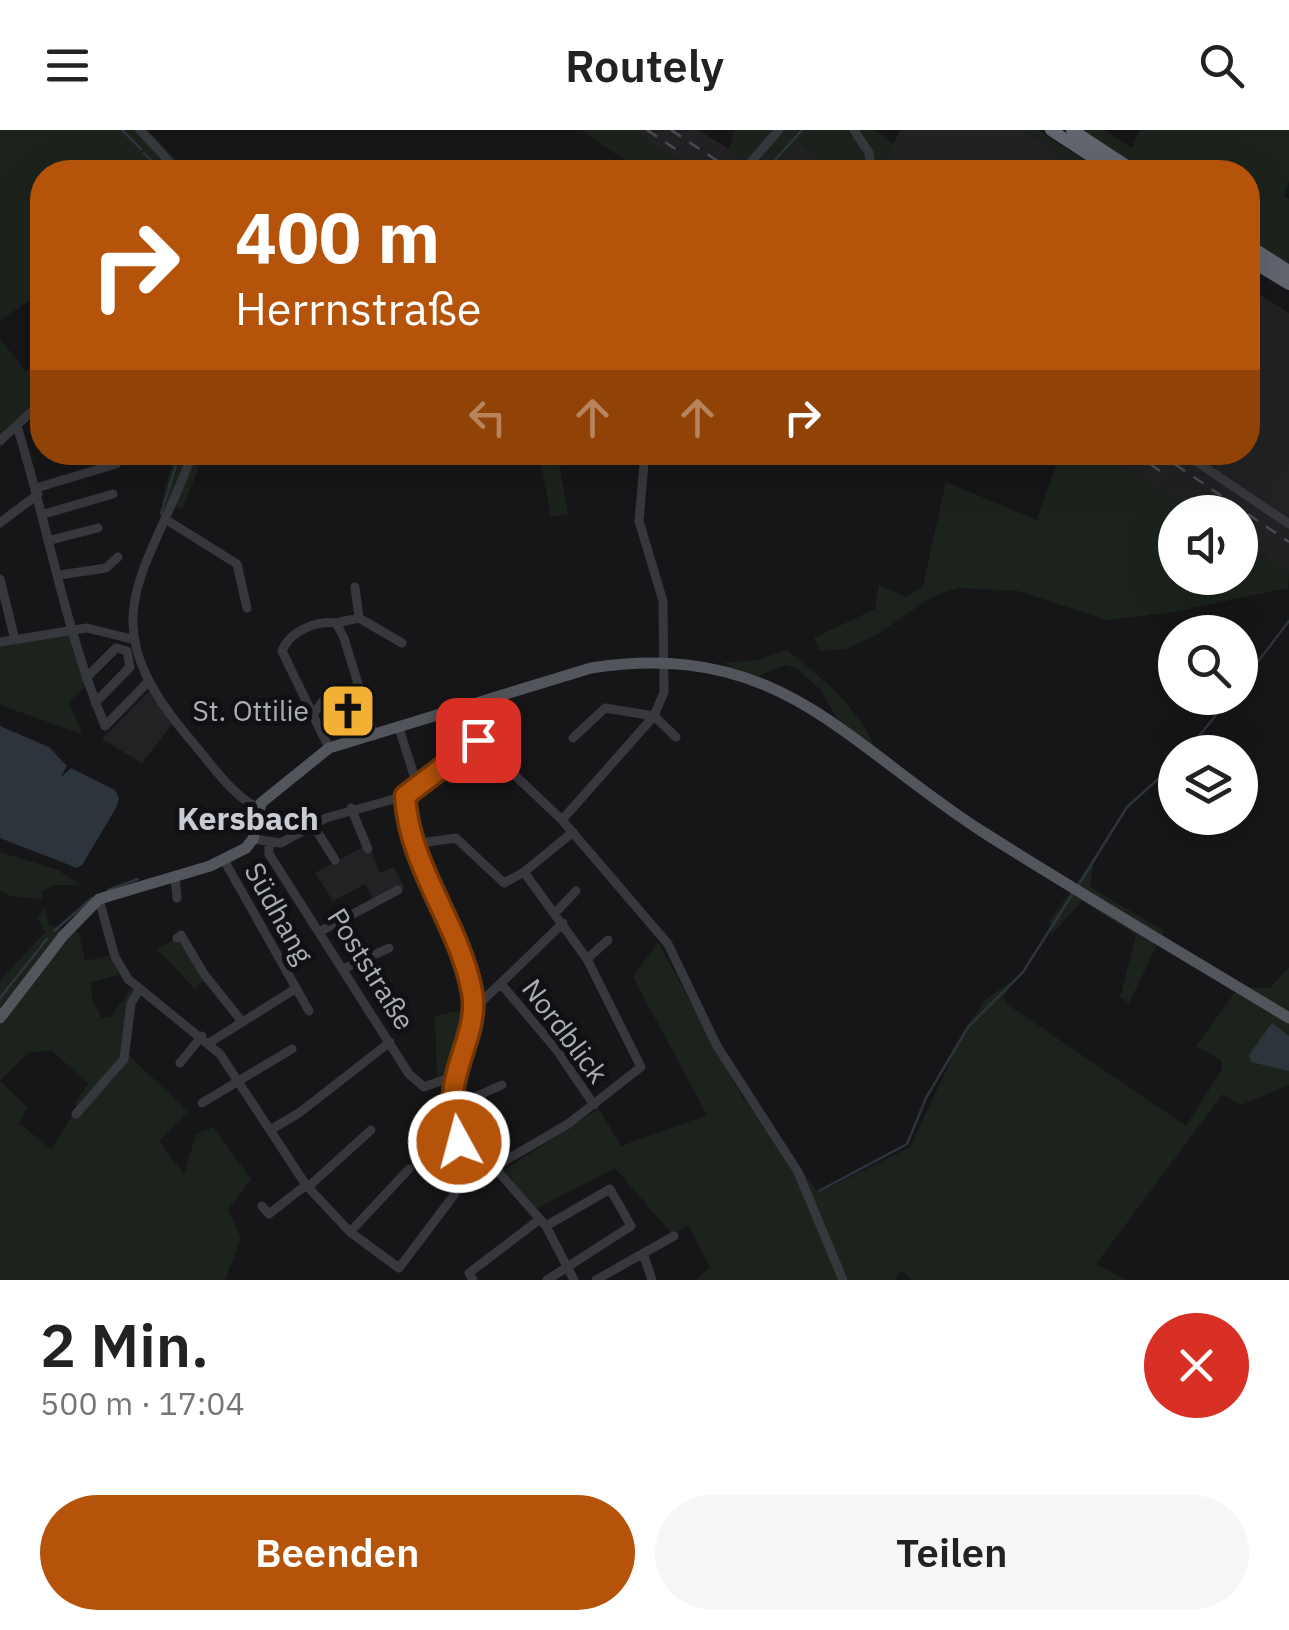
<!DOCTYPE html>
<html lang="de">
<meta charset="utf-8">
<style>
:root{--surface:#fff;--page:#f6f6f6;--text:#222;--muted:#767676;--accent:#b45309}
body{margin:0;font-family:"IBM Plex Sans",sans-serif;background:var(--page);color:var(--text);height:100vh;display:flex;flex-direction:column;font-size:38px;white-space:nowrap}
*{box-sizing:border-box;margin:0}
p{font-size:32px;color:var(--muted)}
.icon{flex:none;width:55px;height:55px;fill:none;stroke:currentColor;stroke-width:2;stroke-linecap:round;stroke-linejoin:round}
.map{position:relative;height:1150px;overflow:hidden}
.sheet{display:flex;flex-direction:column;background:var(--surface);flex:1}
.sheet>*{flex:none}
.top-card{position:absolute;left:30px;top:30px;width:1230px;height:305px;border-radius:40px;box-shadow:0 10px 40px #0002;background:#b45309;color:#fff;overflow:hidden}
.fabs{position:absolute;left:1158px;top:365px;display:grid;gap:20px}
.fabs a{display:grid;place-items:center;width:100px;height:100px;border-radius:50%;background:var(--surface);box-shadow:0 10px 40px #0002;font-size:50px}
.pin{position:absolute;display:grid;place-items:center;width:85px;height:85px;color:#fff;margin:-42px;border-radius:20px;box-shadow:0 5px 15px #0006}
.me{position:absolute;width:110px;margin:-55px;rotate:353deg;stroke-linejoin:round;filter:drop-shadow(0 0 8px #0008)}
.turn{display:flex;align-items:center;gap:35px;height:210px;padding:0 40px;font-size:45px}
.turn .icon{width:130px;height:130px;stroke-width:2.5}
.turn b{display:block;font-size:70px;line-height:85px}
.lanes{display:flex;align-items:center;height:95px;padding:0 40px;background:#0003;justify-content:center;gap:50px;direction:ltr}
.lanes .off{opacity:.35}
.round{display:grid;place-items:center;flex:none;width:105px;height:105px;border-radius:52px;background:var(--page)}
.head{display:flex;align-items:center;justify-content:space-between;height:170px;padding:0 40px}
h1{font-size:60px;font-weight:600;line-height:75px}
.action{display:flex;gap:20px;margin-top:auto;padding:20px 40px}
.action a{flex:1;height:115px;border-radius:60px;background:var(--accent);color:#fff;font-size:40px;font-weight:600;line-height:115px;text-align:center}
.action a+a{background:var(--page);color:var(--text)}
header{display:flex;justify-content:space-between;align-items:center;height:130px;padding:0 40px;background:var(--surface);font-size:45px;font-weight:600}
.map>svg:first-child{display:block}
</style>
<header><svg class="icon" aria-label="menu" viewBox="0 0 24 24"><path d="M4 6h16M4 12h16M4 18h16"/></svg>Routely<svg class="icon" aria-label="search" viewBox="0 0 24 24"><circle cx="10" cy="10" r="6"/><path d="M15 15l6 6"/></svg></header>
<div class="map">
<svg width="1289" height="1150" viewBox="0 0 1289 1150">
<rect width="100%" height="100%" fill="#161618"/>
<!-- built -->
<path fill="#222225" d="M633 0H698L745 29 799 12 838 42H694Z
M900 0H1024L1085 42H880Z
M1248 157 1289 183V442L1240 411V382H1195L1102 323 1248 322Z
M149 561 173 593 142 633 102 609Z
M368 714 380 743 394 737 404 757 374 771 365 754 333 771 315 743Z"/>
<!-- green -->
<path fill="#1c231d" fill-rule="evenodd" d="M0 0H148L188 42H42V163L0 190Z
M581 0H633L694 42H642Z
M734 0H875L894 14 886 42H838L800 12 779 37 759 23 745 29 729 21Z
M1024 0H1038L1102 42H1085Z
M1083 0H1104L1132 18 1140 0H1289V51L1284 66 1289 69V134L1248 108V42H1147Z
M0 209 26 242 32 237 42 250V267L0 306Z
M175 323H205L182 379 161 374Z
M539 323H557L568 384 551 387Z
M1060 323H1102L1195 382H1175V448H1240V411L1289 442 1288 458 1169 483 1106 490 1018 461 958 458 930 468 878 504 847 519 820 521 814 508 875 479 879 455 906 467 923 456 946 352 1037 390Z
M70 504 87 554 69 572 82 604 0 575V516Z
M787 520C823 549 855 574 875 617L837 588 820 559 796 538 785 535 756 547 723 533 757 530Z
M0 722 58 740 80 755H55L41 761 42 769 10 766 0 760Z
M1094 729 1090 757 1164 801 1129 873 1120 867 1136 805 1082 771 1051 805 1050 790Z
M44 777 49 795 79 803 85 831 109 826 119 845 91 852 92 869 102 888 111 887 132 857 126 923 189 982 159 1011 184 1044 196 1004 213 997 251 1049 228 1080 241 1108 225 1150H0V851L45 802 38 789ZM52 921 89 954 74 973 77 978 51 1019 19 993 28 978 0 951 29 922Z
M173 810 181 812 203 851 195 859 157 819Z
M658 812 743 968 819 1063 910 1017 967 896 986 869 1009 853 1012 854 1003 867 1007 874 1186 996 1222 939V931L1196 916 1239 857 1270 858 1289 837V955L1241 975 1223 964 1096 1134 1126 1150H912L901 1141 894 1150H696L710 1137 688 1095 672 1104 615 1038 536 1079 504 1040 599 979 621 1016 707 985 633 847Z
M468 879C467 904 461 935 437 947L435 886Z"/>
<!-- water -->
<path fill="#2c353c" d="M0 596 49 617 67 636 60 648 71 638 115 660 119 668 116 678 82 735 77 738 0 708Z
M1272 893 1289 906V941L1251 932 1249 925Z"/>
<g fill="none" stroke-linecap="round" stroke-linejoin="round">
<!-- stream -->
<path stroke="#2c353c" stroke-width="2.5" d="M122 0 141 19
M144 23 162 42
M775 30 802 0
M161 384 180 322
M1240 555 1289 491
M1186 622 1230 568
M1079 754 1127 677 1175 634
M108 760 138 749
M54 801 92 768
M0 868 47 809
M819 1061 907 1014 926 968 968 897 1023 842 1073 763"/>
<!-- minor -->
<path stroke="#37383d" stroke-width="9" d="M140 0 179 42
M854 0 869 23 871 42
M742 42 779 0
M17 296C48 396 65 500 105 596L148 552
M0 311 42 272
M193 322C148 447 86 487 189 608 209 631 231 665 258 678
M1182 322 1289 394
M36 358 116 334
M44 384 113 364
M165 389 237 434 247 478
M0 393 38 364
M51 410 98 398
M60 445 106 438 118 427
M0 449 15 510
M355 457 359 488
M336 493 359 488 402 513
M0 512 87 498 132 509
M86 548 116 518 127 521 130 537 95 573
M455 581 463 596 562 690 668 814 717 916 798 1042 843 1150
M314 583 323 571 359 555
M399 598 418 658
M573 608 605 578 654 586 676 607
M329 618 282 521C289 502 316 490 336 493L344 508 374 606
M405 666 427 754 472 861 471 897 454 946 459 997 546 1096 574 1150
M351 678 368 719
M562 690 654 586 664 562 663 471 639 391 645 322
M313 695 335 730
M253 709 281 713 326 688 405 666 478 610
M269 714V724L409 944 424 957 454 946
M414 714 456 708 504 753 524 742
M224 730 309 881
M175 747 177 768
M99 769 115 827 128 849 220 924 306 1055 350 1102 399 1138 454 1065 463 1003
M556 782 576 761
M321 801 398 760
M177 808 181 805 204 844 240 889
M587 829 608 810
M345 838 389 818
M501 854 556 919 594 975
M473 880 563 793
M209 913 295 859
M180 933 202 906
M202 973 292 919
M454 976 502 955
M76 984 124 929 131 874 139 859
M270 1000 299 983 390 912
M494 1037 568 994 641 937 587 829 524 742 573 702
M308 1057 371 1000
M262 1076 269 1084 306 1055
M546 1096 610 1059 631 1096 547 1150
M350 1102 409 1039
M643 1123 652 1150
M473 1150 469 1143 540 1089
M596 1150 674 1106"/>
<!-- major -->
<path stroke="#53555c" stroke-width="11" d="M0 888 63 806 99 769 210 736 246 718 253 709 261 673 329 618 591 538C780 509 844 613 983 702 1084 766 1187 826 1289 888"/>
<!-- highway -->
<path stroke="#63666e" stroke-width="12" d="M1051 0 1115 42
M1072 0 1136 42
M1248 115 1289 141
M1248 129 1289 154"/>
<!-- rail -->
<path stroke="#4a4c52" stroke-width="2.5" stroke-dasharray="12 10" stroke-linecap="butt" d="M647 0 680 22
M671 0 734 42
M1132 322 1166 345
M1157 322 1289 412"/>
</g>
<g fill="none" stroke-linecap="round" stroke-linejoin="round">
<!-- route casing -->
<g stroke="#753606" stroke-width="25">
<path id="route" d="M459 1012 463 1003C433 955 481 911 472 862 459 793 409 737 405 666L478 610"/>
</g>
<!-- route -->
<use href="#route" stroke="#b45309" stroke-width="18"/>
</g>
<!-- icons -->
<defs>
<g id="church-square" transform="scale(2.875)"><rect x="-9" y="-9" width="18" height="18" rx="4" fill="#f2b134" stroke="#111113"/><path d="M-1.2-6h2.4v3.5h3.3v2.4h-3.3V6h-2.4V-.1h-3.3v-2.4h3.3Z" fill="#111"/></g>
</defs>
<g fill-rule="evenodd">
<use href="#church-square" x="348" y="581"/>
</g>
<g text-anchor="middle" stroke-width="10" stroke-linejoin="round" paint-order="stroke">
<!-- poi labels -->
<g font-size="28" fill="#a8adb8" stroke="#111113" text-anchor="end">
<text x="309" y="591">St. Ottilie</text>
</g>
<!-- street labels -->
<g font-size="28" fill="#a8adb8" stroke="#111113">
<text transform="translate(279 783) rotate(61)" y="10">Südhang</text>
<text transform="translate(371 839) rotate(58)" y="10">Poststraße</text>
<text transform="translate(565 901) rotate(53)" y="10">Nordblick</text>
</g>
<!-- quarter labels -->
<g font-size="32" font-weight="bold" fill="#c9ccd4" stroke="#111113">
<text x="248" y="700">Kersbach</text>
</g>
</g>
</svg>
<div class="fabs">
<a><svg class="icon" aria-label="sound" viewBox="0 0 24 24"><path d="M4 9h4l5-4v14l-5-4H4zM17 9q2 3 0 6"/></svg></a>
<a><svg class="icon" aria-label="search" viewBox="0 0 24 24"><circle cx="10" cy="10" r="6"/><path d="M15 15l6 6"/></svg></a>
<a><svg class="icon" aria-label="layers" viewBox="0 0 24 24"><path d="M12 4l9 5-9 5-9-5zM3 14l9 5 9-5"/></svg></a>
</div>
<div class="pin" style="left:478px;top:610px;background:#d93025"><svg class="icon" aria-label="arrive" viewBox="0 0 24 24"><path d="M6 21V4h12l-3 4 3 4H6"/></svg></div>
<svg class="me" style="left:459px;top:1012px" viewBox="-20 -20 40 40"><circle r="17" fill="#b45309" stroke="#fff" stroke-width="3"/><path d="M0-11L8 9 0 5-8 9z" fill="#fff"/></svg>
<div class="top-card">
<div class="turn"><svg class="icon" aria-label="right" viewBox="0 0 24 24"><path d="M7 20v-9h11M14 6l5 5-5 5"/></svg><div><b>400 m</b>Herrnstraße</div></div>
<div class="lanes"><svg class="icon off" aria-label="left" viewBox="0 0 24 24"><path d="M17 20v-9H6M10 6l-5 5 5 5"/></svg><svg class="icon off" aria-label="ahead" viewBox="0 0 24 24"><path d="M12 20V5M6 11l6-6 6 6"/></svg><svg class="icon off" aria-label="ahead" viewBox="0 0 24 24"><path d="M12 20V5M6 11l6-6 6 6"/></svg><svg class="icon" aria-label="right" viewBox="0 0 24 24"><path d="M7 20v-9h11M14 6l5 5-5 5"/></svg></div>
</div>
</div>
<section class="sheet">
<div class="head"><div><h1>2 Min.</h1><p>500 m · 17:04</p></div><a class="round" style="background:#d93025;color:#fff"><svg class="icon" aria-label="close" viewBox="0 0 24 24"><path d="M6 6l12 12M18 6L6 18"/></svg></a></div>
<div class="action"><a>Beenden</a><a>Teilen</a></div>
</section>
